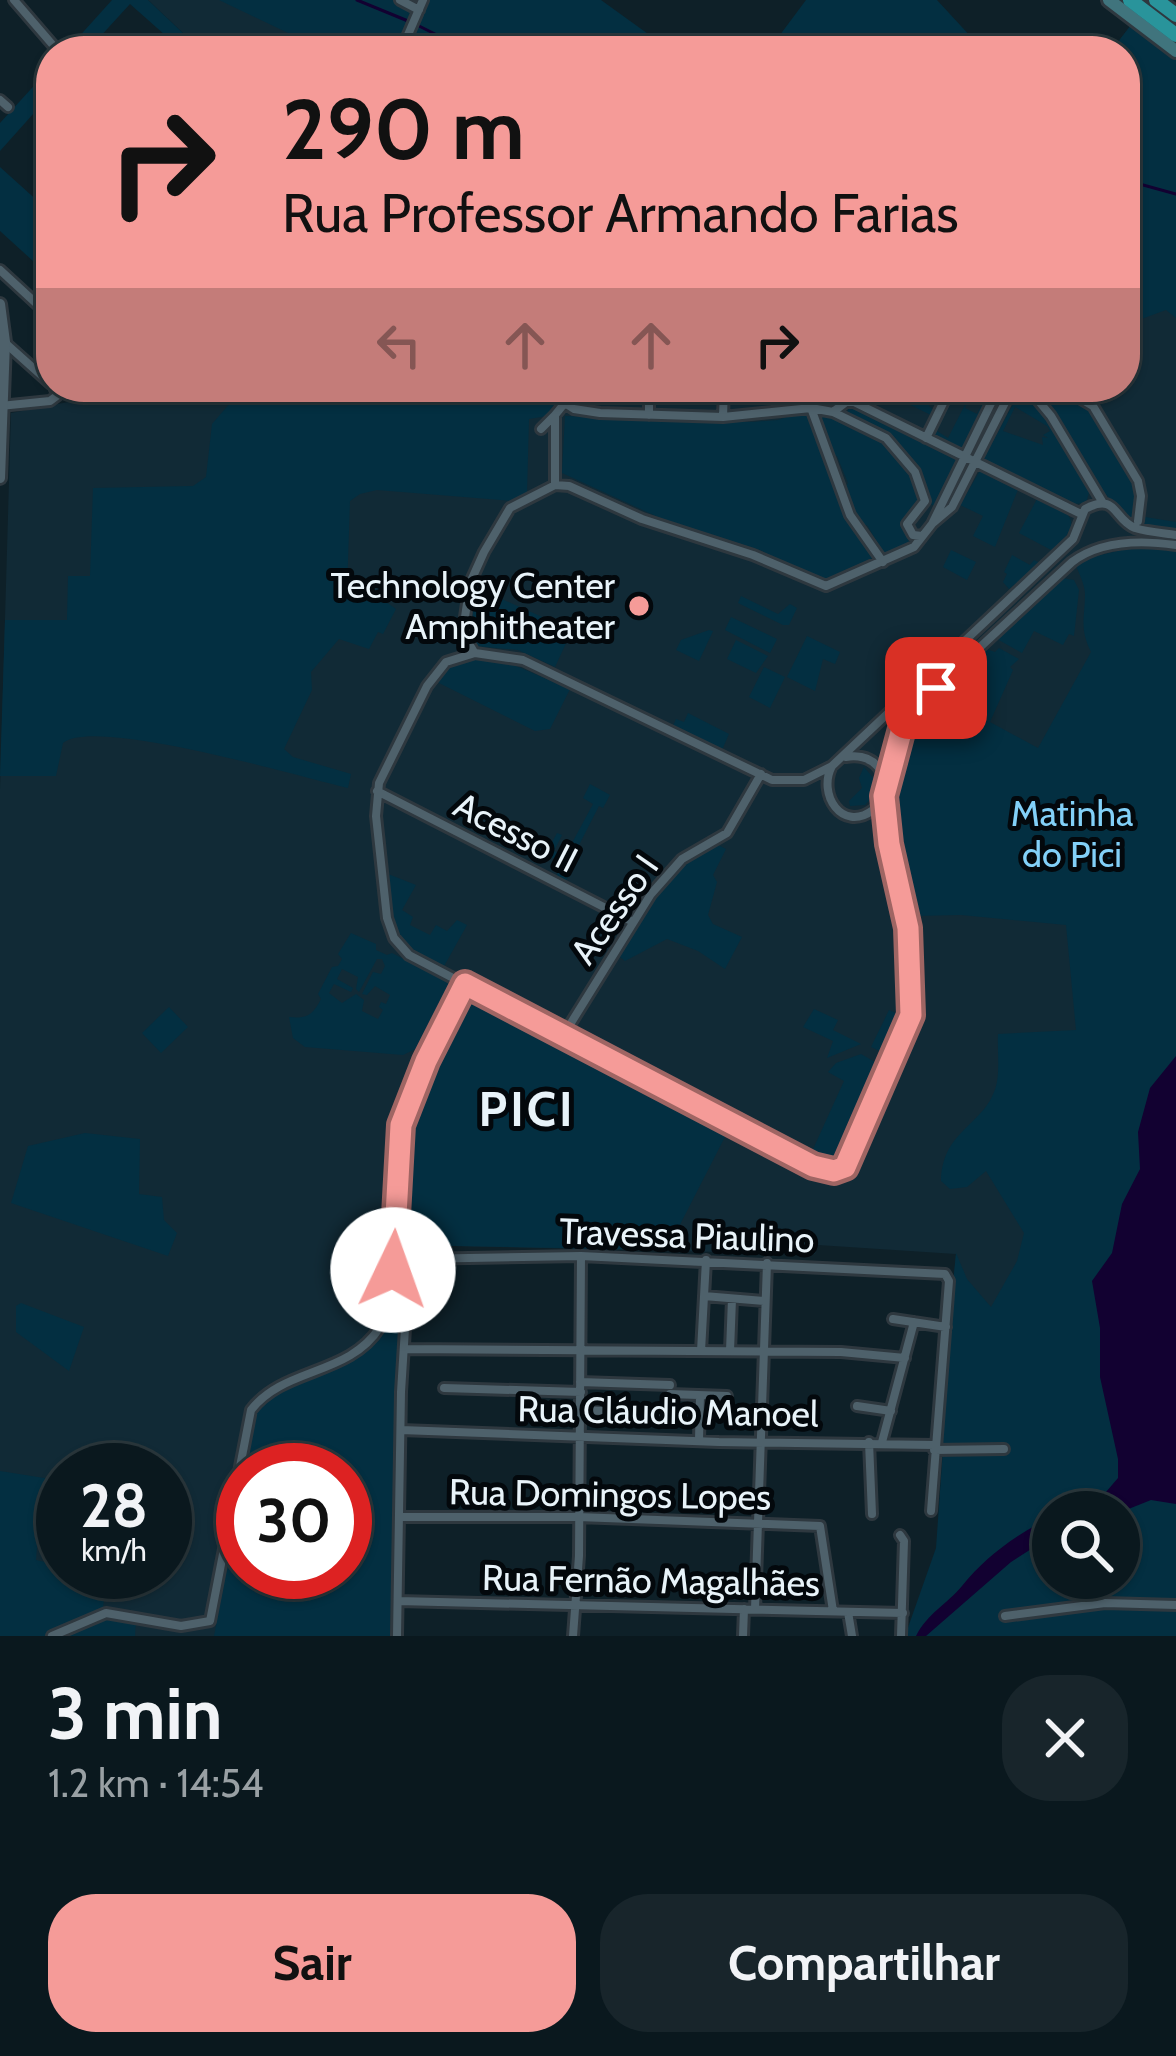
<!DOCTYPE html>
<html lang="pt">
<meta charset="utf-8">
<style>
:root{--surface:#0a181e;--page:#18252b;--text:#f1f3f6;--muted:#99a0a4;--line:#2a373c;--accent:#f59b98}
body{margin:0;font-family:Cabin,sans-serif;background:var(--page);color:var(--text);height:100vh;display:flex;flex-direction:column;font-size:45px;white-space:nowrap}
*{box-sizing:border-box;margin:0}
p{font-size:39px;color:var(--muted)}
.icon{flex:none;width:66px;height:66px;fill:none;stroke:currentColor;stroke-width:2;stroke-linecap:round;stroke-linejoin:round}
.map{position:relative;height:1636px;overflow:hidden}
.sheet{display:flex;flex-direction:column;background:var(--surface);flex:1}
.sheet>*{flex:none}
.hud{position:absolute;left:36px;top:36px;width:1104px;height:366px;border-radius:48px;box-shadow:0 3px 9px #0004,0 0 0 3px var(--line);background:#f59b98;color:#111;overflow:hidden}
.controls{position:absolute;left:1032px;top:1491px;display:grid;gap:24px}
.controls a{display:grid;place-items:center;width:108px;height:108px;border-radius:50%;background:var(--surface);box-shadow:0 3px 9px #0004,0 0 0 3px var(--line);font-size:60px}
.speed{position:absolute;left:36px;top:1443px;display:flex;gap:24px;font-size:60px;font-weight:700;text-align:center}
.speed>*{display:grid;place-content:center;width:156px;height:156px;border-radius:50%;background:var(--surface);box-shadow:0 3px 9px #0004,0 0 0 3px var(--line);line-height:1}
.speed small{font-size:30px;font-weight:400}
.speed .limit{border:18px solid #d22;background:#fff;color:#111}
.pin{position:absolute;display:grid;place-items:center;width:102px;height:102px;color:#fff;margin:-51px;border-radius:24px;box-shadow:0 6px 18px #0006}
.me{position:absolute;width:132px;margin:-66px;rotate:3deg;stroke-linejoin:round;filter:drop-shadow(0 0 9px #0008)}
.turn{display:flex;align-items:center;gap:42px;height:252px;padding:0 48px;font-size:54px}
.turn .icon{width:156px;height:156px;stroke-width:2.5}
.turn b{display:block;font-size:84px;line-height:102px}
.lanes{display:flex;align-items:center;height:114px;padding:0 48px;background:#0003;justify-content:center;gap:60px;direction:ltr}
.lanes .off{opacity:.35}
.round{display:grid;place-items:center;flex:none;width:126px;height:126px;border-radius:48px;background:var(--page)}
.head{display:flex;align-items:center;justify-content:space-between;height:204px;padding:0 48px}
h1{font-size:72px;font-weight:800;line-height:90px}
.button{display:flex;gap:24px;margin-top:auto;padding:24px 48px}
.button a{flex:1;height:138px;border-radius:48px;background:var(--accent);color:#111;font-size:48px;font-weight:800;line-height:138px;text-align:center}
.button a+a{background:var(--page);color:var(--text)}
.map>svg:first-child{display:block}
</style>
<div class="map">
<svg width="1176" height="1636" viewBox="0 0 1176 1636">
<rect width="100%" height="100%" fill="#0e2028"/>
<!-- built -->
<path fill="#112a36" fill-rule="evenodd" d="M148 0H260L547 51H202Z
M1131 25 1176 59V1598L1011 1636 958 1447 937 1448 956 1254 818 1245 815 1254 403 1245 390 1636H0V790L11 413 110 394 118 387H1125V51H1111ZM63 1470H165V1572H63ZM243 1470H345V1572H243ZM1053 1512H1119V1578H1053Z"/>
<!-- green -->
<path fill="#032f41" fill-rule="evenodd" d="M112 0H148L202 51H183L130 4 87 51H66Z
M219 0H601L662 44 681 51H326Z
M806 0H937L984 51H768Z
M1131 25 1176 59V318L1166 310 1125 325V51H1111Z
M51 67V94L0 151V123Z
M0 167 51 213V264L44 271 0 231Z
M244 387H534L555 403 547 416 529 419 527 493 514 501 377 490 360 494 350 501 347 590 354 588 355 593 375 594 396 609 383 634 378 632 369 649 339 639 311 672 312 690 284 749 293 757 351 774 348 788C301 777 94 716 63 743L56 776H0L5 620H67L68 576H90L93 488 193 486 206 477 212 424Z
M882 387H938L929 406 934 410 931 415 882 391Z
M955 387H959L937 431 948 438 974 387 965 408 977 414 991 387H995L961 452 936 440 932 432Z
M1035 387H1051L1075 400 1089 391 1143 484 1145 517 1176 522V531C1164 529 1150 528 1139 523 1094 501 1068 422 1035 387Z
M1018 395 1042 408 1090 489 1086 503 1072 504 986 462 984 458ZM1015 407 1047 426 1050 431 1043 435 1048 438 1042 437 1043 445 1003 431Z
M850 404 957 457 937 508 929 503C920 457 888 432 847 413Z
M798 413 809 416 848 522 877 556 821 581 760 550 660 518 562 473 565 416 753 422 778 420Z
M818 413C850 420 924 454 920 496 919 505 908 513 904 520L910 547 886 557 867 525 860 528 843 490 848 483 837 456 830 455Z
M981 469 1019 487 995 547 973 536 983 516 960 505Z
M1038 497C1073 514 1084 520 1053 551L1019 533Z
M1143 545 1176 548V1636H905L936 1548 943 1449 937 1448 956 1253 967 1279 991 1307 1017 1261 1024 1233 986 1171 967 1187 950 1189 941 1181C942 1132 981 1126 994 1092 1001 1076 997 1051 998 1034L1076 1030 1066 925 961 915 914 916C901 855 878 788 910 728 922 706 943 690 960 673L981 683 984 677 970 664 986 649 995 652 999 648 1019 659 1010 667 1013 670 990 722 1038 748 1091 652C1079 627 1085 618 1085 594 1085 585 1079 574 1076 565L1092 557ZM1053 1512H1119V1578H1053Z
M951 550 976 562 967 580 943 567Z
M1012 555 1030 565 1034 560 1040 563 1009 589 1003 582 1007 574 1004 572Z
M1062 578 1074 580 1079 590 1074 636 1069 634 1063 645 1034 631 1022 653 997 639Z
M475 587 569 629 575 624 555 667 518 650 475 646 471 639Z
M741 596 778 614 790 604 797 608 789 625H783L738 603Z
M731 617 777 639 770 653 725 630Z
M709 630 713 631 699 661 676 650 681 640Z
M807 636 840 652 835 664 823 659 815 691 787 677Z
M736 640 768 656 756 673 727 659Z
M468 659 502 660 570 689 550 729 535 731 437 682 449 667Z
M764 667 785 677 770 708 749 697Z
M688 713 729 734 722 750 673 726 676 719 684 722Z
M864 767 875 780V794L865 805 850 806 849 801 862 788 859 778Z
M590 784 610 795 603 808 599 806 578 847 583 850 565 882 556 877 562 863 546 854 557 833 562 835 554 851 565 856 593 804 583 798Z
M718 845 726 849 713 875 717 882 708 915 713 924 742 937 725 969 698 951 667 939 625 961 619 956C633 910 673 865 718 845Z
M388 874 416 885 402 910 413 917 410 925 430 935 436 925 447 931 457 920 467 925 443 968C392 941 393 928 388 874Z
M351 933 376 944V950L387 955 392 953 455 985 430 1042 403 1055 305 1047 293 1038 289 1017C307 1019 313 1015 321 999L318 994 332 967 338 966 342 959 338 954ZM377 959H382L385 966 381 974 373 972 362 994 367 995 375 986 390 995 386 1004 381 1002 379 1007 383 1010 378 1019 362 1011 364 1000 356 994 342 1003 329 993 334 984 351 992 353 988 337 979 342 969 358 977 356 989 359 992Z
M468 994 729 1129 667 1250 402 1245 405 1138 413 1106Z
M169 1007 188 1027 161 1053 142 1033Z
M814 1009 838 1020 833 1030 861 1044 827 1058 833 1041 803 1027Z
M889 1010 905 1017 902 1032 886 1054 871 1047Z
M861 1054 882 1066 844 1163 836 1166 809 1158 844 1081 828 1072 836 1063Z
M85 1133 140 1139 139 1194 162 1197 164 1220 177 1233 168 1256 11 1203 28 1146Z
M395 1300H400L390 1636H214L243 1486V1572H345V1470H246C249 1454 250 1417 257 1406 293 1357 368 1391 395 1300Z
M21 1303 84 1327 69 1371 16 1332V1306Z
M0 1471 63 1481V1512L47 1509 38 1533 36 1560 63 1566V1572H108L103 1607 45 1636H0Z
M105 1616 136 1620 135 1636H60Z"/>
<!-- water -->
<path fill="#120131" d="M1176 1056V1504L1151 1500 1126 1510 1119 1526V1512H1062L1106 1492 1118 1478V1459L1100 1377V1328L1092 1281 1112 1253 1122 1204 1140 1169 1138 1132 1150 1088Z
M1053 1516V1535L1011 1562 926 1636H916C927 1614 947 1604 962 1586 986 1556 1017 1534 1053 1516Z"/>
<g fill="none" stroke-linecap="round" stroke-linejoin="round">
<!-- stream -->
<path stroke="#120131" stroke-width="3" d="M357 0 408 21
M417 25 469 51
M1125 180 1176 194"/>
<!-- minor casing -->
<g stroke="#2e383f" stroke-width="14">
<path id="minor" d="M14 0 58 51
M400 0 419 10
M401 51 423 0
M0 100 8 107
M0 270 51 317
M3 341 51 384
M1125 363 1128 362
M540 387 574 409 600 413 723 417 811 408 833 412 886 438 915 472 925 501 907 524 913 535 922 536
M1027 387 1051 416 1103 503
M1061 387 1093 406 1138 481 1141 496 1138 521
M1077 394 1088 387
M0 406 50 401 58 395 54 387
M811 408 850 515 883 562
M833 412 846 402H854L1081 514
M649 415V387
M723 417 724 387
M541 429 555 415
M926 438 951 387
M555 485V415L564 404
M933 523 952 507 1013 387
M1176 535C1163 533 1148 532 1135 528 1113 519 1117 492 1085 509L1073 539 832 766C817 794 842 833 873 810 893 796 894 736 911 711L1072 562C1101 540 1141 540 1176 545
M474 652 465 637V617L470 583 484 552 510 508 555 485 569 486 642 519 753 555 826 586 914 547 932 524 999 387
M846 757C865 754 878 761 885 779
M832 766 804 780H772L523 660 475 653 446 662 427 686 379 783 376 816 387 918 394 938 409 955 813 1166 840 1169 849 1161 911 1015 907 928 889 844 884 796
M377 791 631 921
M566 1031 651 894 682 859 727 833 761 774
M704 1296 765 1301
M893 1319 946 1327
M405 1349 841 1352 905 1358
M701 1351 706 1260
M730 1351 732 1299
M580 1382 670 1385
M444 1388 581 1392
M670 1394 727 1396
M857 1406 891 1411
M581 1410 668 1414
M401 1430 719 1442 934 1445
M699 1440 700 1396
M869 1442 872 1514
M882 1442 914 1322
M934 1450 1004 1449
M400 1517H578L820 1526 833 1611
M900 1535 904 1541 901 1636
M398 1601 903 1613
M755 1609 767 1263
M848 1612 852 1636
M1005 1616 1105 1603 1176 1605
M52 1636 106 1613 181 1626 210 1621 251 1410C284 1367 349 1376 380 1327 409 1282 389 1182 401 1127 412 1077 442 1029 465 984
M397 1636 401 1392 409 1265 414 1259 581 1256 945 1274 949 1281 931 1511
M573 1636 579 1556 581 1256
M743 1636 744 1609"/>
</g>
<!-- tertiary casing -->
<g stroke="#2e383f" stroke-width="16">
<path id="tertiary" d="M0 304 5 342 0 478"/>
</g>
<!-- secondary casing -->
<g stroke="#2e383f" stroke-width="18">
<path id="secondary" d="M1109 0 1176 51"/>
</g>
<!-- trunk casing -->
<g stroke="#2e383f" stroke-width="20">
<path id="trunk" d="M1130 0 1176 35
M1156 0 1176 15"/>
</g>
<!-- minor -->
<use href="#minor" stroke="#4e616b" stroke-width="8"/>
<!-- tertiary -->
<use href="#tertiary" stroke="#4e616b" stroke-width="10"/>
<!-- secondary -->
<use href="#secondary" stroke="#40747d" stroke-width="12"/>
<!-- trunk -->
<use href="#trunk" stroke="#29949b" stroke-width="14"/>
</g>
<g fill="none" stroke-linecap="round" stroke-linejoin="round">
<!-- route casing -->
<g stroke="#9f6563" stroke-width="30">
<path id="route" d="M393 1270 401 1125 426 1061 465 984 813 1166 834 1171 845 1167 911 1015 908 928 889 844 884 796 904 721 936 688"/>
</g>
<!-- route -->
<use href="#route" stroke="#f59b98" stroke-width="21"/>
</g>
<!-- markers -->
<circle fill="#f59b98" stroke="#03080c" stroke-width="4.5" cx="639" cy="606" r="12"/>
<g text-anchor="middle" stroke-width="10" stroke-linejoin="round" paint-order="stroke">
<!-- poi labels -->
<g font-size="36" fill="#e8f3f9" stroke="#03080c" text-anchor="end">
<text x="615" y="598">Technology Center<tspan x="615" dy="41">Amphitheater</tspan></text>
</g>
<!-- park labels -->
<g font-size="36" fill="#82d0f8" stroke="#03080c">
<text x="1072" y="826">Matinha<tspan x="1072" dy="41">do Pici</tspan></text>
</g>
<!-- street labels -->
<g font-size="36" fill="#e8f3f9" stroke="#03080c">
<text transform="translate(516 832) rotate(27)" y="13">Acesso II</text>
<text transform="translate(614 909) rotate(-55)" y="13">Acesso I</text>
<text transform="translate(687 1235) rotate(2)" y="13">Travessa Piaulino</text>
<text transform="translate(668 1411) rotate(1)" y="13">Rua Cláudio Manoel</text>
<text transform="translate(610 1494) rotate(1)" y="13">Rua Domingos Lopes</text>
<text transform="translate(651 1580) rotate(1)" y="13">Rua Fernão Magalhães</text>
</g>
<!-- district labels -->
<g font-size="48" font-weight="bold" letter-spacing="3" fill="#e8f3f9" stroke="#03080c">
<text x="527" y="1126">PICI</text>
</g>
</g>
</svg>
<div class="controls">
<a><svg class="icon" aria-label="search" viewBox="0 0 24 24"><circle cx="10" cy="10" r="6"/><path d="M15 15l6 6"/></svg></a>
</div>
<div class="speed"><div>28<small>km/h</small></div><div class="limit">30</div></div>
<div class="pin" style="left:936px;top:688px;background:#d93025"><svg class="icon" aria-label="arrive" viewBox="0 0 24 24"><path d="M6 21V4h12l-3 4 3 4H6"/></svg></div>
<svg class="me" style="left:393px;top:1270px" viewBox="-20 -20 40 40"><circle r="19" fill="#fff"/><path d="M0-13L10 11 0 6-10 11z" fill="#f59b98"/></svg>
<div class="hud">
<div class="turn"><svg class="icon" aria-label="right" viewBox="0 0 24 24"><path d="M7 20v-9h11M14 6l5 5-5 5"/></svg><div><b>290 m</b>Rua Professor Armando Farias</div></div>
<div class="lanes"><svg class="icon off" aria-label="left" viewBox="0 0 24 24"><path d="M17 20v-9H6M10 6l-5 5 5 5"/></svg><svg class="icon off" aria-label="ahead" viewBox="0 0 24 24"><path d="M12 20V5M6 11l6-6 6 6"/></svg><svg class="icon off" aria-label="ahead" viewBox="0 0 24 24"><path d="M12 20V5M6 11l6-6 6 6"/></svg><svg class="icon" aria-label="right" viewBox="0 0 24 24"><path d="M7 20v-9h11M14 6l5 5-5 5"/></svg></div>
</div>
</div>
<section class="sheet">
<div class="head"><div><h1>3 min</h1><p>1.2 km · 14:54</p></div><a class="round"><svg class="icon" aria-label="close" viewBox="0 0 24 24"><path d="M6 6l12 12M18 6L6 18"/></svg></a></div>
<div class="button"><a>Sair</a><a>Compartilhar</a></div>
</section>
